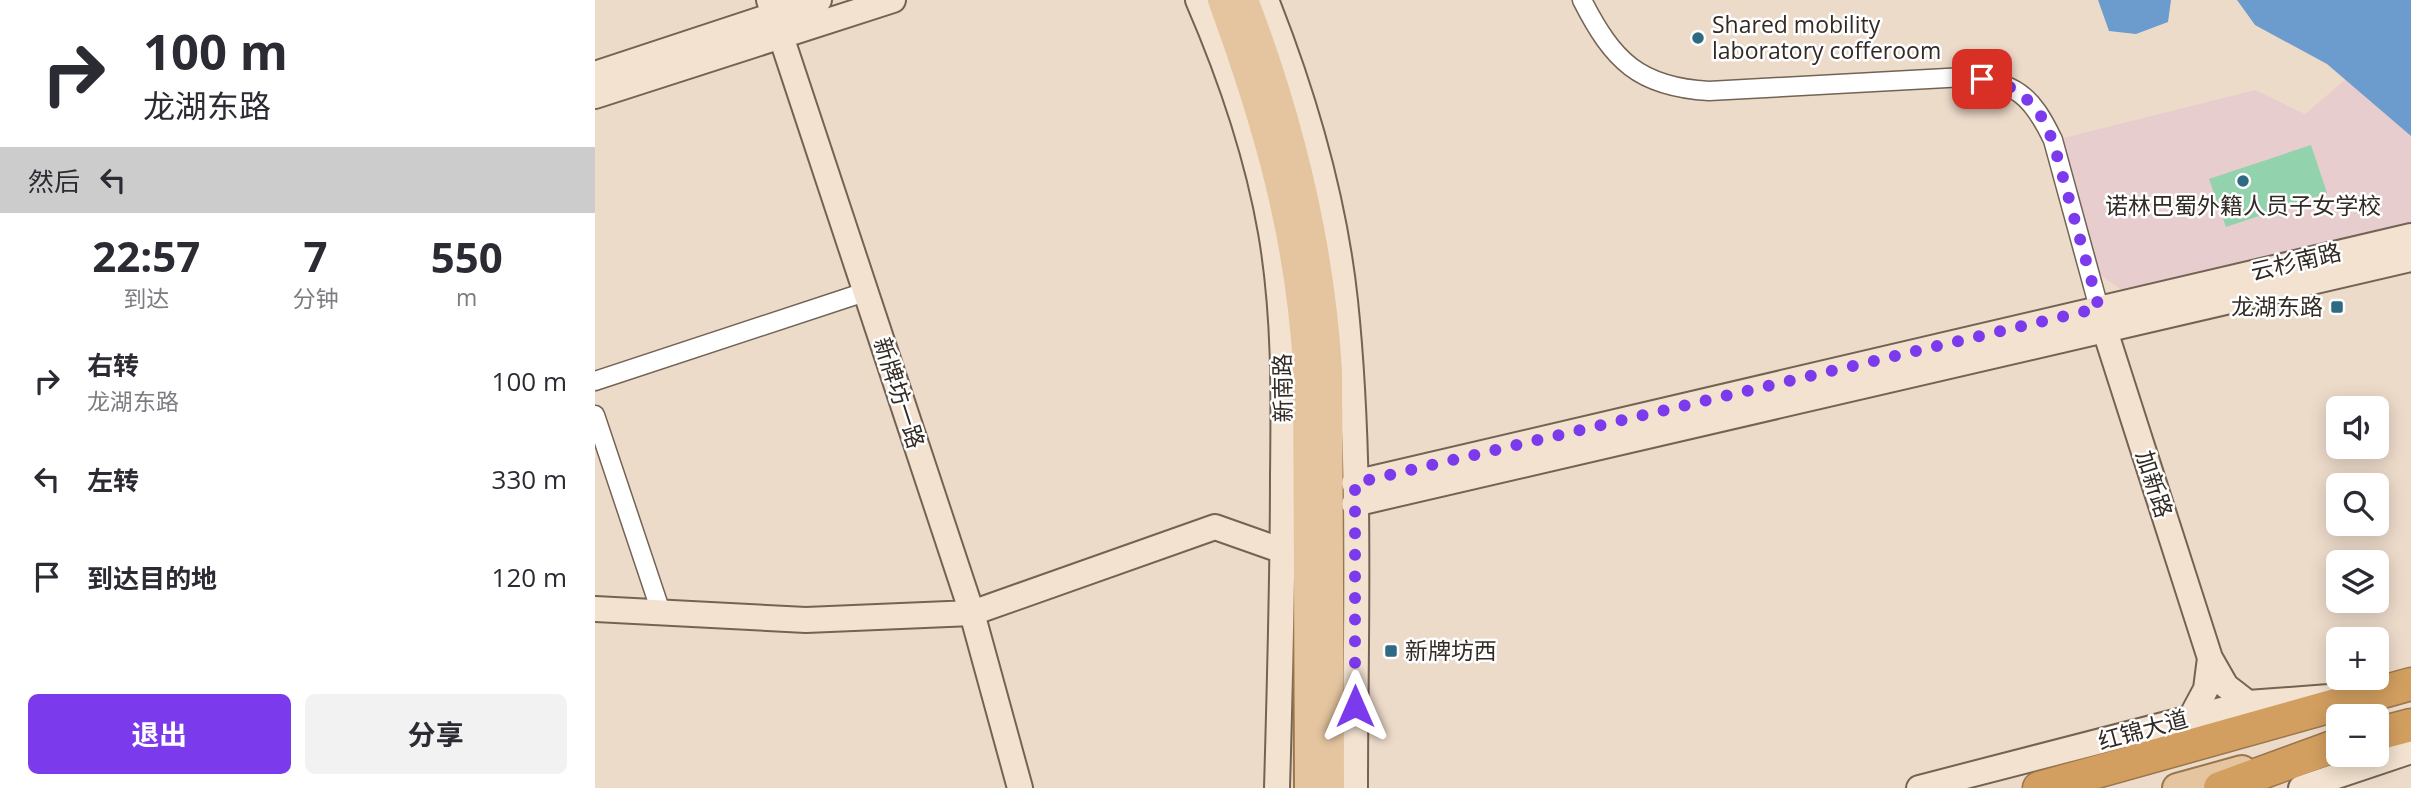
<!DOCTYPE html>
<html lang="zh">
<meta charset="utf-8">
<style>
:root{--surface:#fff;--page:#f2f2f3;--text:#2b2b33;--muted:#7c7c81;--accent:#7c3aed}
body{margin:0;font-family:"Open Sans","Noto Sans SC",sans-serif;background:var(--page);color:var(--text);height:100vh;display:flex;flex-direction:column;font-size:26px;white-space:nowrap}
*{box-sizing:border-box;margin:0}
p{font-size:23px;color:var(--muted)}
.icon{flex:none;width:38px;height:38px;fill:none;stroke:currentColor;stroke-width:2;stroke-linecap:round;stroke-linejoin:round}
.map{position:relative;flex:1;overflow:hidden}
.side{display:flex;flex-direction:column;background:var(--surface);width:595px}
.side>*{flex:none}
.hud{background:#fff;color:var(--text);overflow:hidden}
.controls{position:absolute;left:1731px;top:396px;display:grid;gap:14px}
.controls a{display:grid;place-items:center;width:63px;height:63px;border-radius:10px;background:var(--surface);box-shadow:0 4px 18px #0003;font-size:35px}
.pin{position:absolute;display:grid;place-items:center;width:60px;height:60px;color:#fff;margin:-30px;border-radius:14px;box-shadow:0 4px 10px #0006}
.me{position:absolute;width:77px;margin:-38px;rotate:0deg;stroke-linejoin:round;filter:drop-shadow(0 0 5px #0008)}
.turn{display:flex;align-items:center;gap:24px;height:147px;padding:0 28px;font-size:32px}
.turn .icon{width:91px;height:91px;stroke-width:2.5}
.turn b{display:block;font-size:49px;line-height:60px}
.then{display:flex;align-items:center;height:66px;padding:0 28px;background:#0003;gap:14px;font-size:26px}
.eta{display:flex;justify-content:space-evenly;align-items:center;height:119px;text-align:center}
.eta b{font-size:42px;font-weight:700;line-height:49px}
.button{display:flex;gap:14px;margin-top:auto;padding:14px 28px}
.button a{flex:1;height:80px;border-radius:10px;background:var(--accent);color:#fff;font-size:28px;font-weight:700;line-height:80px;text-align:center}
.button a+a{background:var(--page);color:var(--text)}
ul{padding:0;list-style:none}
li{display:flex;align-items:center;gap:21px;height:98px;padding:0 28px}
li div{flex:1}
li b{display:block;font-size:26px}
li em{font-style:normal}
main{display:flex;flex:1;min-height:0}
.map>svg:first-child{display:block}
</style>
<main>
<section class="side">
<div class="hud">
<div class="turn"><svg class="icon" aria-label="right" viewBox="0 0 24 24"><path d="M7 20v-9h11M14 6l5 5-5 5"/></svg><div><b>100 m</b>龙湖东路</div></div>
<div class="then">然后<svg class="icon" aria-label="left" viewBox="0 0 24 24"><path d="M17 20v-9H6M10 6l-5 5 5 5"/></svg></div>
</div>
<div class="eta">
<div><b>22:57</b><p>到达</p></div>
<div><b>7</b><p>分钟</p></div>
<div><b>550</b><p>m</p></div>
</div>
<ul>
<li><svg class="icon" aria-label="right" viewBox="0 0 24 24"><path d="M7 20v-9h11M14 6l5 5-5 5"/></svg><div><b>右转</b><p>龙湖东路</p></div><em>100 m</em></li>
<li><svg class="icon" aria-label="left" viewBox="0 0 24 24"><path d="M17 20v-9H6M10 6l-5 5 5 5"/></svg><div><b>左转</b></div><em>330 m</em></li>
<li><svg class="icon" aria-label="arrive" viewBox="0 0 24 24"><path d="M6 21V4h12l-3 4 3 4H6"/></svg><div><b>到达目的地</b></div><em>120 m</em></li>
</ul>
<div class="button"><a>退出</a><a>分享</a></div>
</section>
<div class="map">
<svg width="1816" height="788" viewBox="0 0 1816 788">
<rect width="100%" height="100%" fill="#eddbca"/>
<!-- education -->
<path fill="#e8cdce" d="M1751 79 1816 136V224L1527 290 1504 274 1468 138 1660 90 1710 114Z"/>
<!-- green -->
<path fill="#92d2ac" d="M1716 145 1732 193 1631 227 1614 179Z"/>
<!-- water -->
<path fill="#6c9bce" d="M1503 0H1576L1573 22 1541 34 1514 31Z
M1642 0H1816V136L1732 64 1660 25Z"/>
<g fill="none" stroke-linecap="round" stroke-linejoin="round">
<!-- street casing -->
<g stroke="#736354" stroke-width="21">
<path id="street" d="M987 0C1018 61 1044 87 1114 91L1370 77C1421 83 1436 94 1458 140L1504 308
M0 381 270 292
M0 415 66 612"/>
</g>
<!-- secondary casing -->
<g stroke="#736354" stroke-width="28">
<path id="secondary" d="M174 0 377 613 425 788
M603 0C635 74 662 152 676 232 690 313 689 394 688 475 688 580 685 684 682 788
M671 0C709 96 739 198 750 301 767 462 760 627 760 788
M0 74 224 0
M0 96 298 0
M1505 315 1615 658 1631 686 1653 703
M759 483 1816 236
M759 504 1816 259
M0 609 211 620 377 613 620 527 688 551
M1596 717 1611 689 1615 658
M1324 788 1653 703 1734 697
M1706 788 1816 751"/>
</g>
<!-- primary casing -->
<g stroke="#9a764b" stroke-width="32">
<path id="primary" d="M627 0C672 123 704 234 712 365L714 788
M649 0C695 120 725 241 733 370L735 788
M1582 788 1647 770"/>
</g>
<!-- highway casing -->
<g stroke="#9a764b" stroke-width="35">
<path id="highway" d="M1782 734 1816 725
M1444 788 1816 684
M1625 788 1743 745"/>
</g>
<!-- street -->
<use href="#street" stroke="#fff" stroke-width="18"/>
<!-- secondary -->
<use href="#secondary" stroke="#f2e2cf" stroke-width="24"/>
<!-- primary -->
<use href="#primary" stroke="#e4c5a0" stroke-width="28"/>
<!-- highway -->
<use href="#highway" stroke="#d29f60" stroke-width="32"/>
</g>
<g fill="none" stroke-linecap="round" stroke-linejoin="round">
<!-- route -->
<path stroke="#7c3aed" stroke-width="12" stroke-dasharray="0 21.6" d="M760 706V483L1504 308 1458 141 1445 114 1427 94 1404 81 1387 79"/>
</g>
<!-- markers -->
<g fill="#2e6a81" stroke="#fff" stroke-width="2.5">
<circle cx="1103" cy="38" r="7"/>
<circle cx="1648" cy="181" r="7"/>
<rect x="1735" y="300" width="14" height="14" rx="3.5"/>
<rect x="789" y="644" width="14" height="14" rx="3.5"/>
</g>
<g text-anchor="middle" stroke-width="5" stroke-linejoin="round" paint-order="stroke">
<!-- poi labels -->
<g font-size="23" fill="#322b25" stroke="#fff" text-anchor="start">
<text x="1117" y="33">Shared mobility<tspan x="1117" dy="26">laboratory cofferoom</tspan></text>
<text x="1648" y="214" text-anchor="middle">诺林巴蜀外籍人员子女学校</text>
<text x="1728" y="315" text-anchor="end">龙湖东路</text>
<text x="810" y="659">新牌坊西</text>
</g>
<!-- street labels -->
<g font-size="23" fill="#322b25" stroke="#fff">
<text transform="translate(1701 262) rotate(-13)" y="8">云杉南路</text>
<text transform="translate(688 388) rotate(-91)" y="8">新南路</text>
<text transform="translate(304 393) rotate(72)" y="8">新牌坊一路</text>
<text transform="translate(1559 484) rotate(72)" y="8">加新路</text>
<text transform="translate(1548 730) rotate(-15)" y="8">红锦大道</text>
</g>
</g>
</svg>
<div class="controls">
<a><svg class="icon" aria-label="sound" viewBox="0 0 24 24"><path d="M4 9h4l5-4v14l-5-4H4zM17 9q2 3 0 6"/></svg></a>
<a><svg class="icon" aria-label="search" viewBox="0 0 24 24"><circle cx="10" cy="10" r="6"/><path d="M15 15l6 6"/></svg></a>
<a><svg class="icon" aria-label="layers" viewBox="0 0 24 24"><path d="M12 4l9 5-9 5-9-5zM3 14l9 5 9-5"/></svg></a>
<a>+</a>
<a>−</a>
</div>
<div class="pin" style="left:1387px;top:79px;background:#d93025"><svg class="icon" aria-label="arrive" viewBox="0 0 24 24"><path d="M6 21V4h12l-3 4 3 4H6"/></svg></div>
<svg class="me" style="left:760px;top:706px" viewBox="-20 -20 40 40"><path d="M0-17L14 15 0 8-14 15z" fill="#7c3aed" stroke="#fff" stroke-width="4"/></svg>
</div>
</main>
